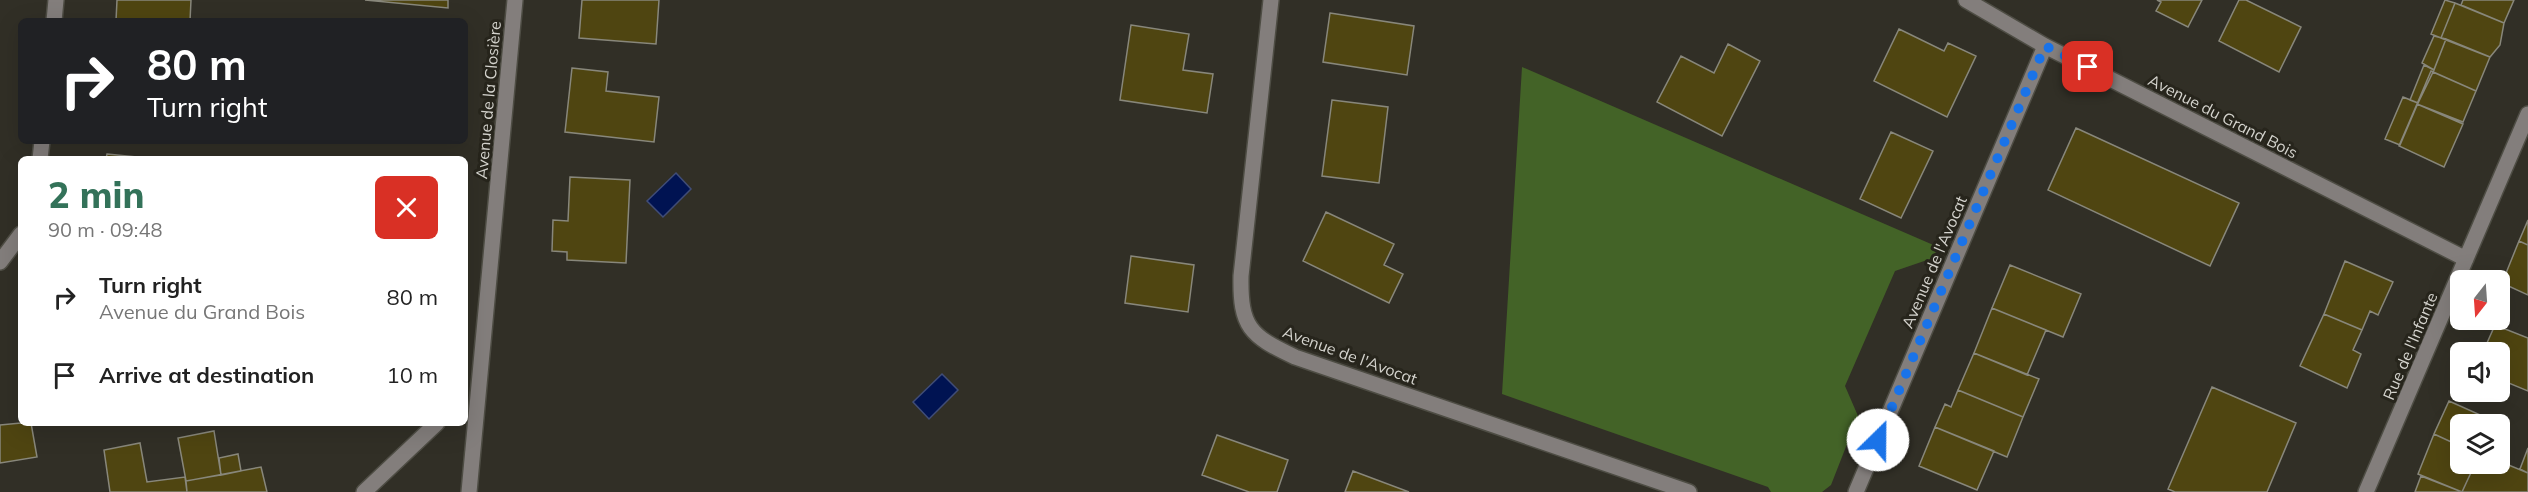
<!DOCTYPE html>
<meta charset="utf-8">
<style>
:root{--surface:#fff;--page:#f6f6f6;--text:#222;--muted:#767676;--accent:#337259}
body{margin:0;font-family:Mulish,sans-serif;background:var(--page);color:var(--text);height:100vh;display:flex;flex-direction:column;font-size:22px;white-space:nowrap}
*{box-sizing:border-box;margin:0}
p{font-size:20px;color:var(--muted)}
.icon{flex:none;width:33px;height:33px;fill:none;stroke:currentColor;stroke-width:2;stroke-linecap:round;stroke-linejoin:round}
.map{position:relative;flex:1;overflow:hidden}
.panel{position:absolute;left:18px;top:156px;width:450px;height:270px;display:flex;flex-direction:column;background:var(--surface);border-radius:9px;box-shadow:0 6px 24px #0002}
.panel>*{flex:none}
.hud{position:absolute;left:18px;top:18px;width:450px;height:126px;border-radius:9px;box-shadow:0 6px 24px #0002;background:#202124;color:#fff;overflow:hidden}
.needle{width:39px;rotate:197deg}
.controls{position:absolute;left:2450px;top:270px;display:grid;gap:12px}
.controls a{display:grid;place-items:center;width:60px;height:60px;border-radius:9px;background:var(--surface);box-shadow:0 6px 24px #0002;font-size:30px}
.pin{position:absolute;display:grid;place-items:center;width:51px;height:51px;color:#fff;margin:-26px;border-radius:12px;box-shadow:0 3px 9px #0006}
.me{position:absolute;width:66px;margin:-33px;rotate:23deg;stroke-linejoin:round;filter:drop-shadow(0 0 4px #0008)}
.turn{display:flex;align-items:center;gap:21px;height:126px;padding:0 30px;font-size:27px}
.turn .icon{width:78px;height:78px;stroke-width:2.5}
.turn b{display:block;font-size:42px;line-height:51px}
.round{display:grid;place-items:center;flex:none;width:63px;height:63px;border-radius:9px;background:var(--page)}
.overview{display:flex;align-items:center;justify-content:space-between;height:102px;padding:0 30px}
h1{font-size:36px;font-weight:800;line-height:45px;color:var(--accent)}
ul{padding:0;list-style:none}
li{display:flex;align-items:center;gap:18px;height:78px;padding:0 30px}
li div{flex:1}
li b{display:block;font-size:22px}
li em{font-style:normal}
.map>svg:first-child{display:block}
</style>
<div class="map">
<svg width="2528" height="492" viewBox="0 0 2528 492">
<rect width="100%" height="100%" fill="#312f26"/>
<!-- green -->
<path fill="#436327" d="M1522 67 1938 247 1933 258 1895 271 1845 386 1858 416 1831 485 1822 492H1771L1768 487 1502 394Z"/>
<!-- water -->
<path fill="#001352" stroke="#404d77" stroke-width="1.5" d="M676 173 691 189 663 217 647 201Z
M942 374 958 390 929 419 913 402Z"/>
<!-- building -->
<path fill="#4f4511" stroke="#88877b" stroke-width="1.5" d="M117 0H191L190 21H116Z
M365 0H448V8Z
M582 0H659L656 44 579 38Z
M2157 0H2202L2188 27 2156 11 2161 2Z
M2239 0H2246L2301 27 2279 72 2219 41Z
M2445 0 2455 3 2441 38 2431 34Z
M2463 0H2514L2504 23 2461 5Z
M2455 3 2504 23 2500 45 2490 57 2441 38Z
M1330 13 1414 26 1407 75 1323 62Z
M1131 25 1189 34 1183 70 1213 74 1207 113 1120 100Z
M1899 29 1944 51 1948 43 1976 56 1947 117 1874 81Z
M2434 36 2446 39 2434 70 2422 63Z
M2446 39 2490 57 2476 91 2433 72Z
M1728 44 1760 61 1722 136 1657 102 1681 56 1714 73Z
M2424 65 2434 70 2418 103 2410 100Z
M572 68 608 72 606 91 659 97 654 142 565 132Z
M2431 71 2476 91 2463 122 2417 104Z
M2403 97 2418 103 2400 145 2385 139Z
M1332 100 1388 107 1379 183 1322 176Z
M2417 104 2463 124 2444 167 2399 146Z
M2076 128 2239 203 2210 266 2048 190Z
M1891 132 1933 151 1901 218 1860 199Z
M107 154 157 159H106Z
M570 177 630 180 626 263 567 260V252L552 251 553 220 568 221Z
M1326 212 1394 244 1384 265 1403 274 1389 303 1303 261Z
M2528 220V245L2519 241Z
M2519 241 2528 245V295L2502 283Z
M1131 256 1194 265 1188 312 1125 303Z
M2345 261 2393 282 2378 315 2370 311 2362 330 2324 314Z
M2010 265 2081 294 2063 337 1992 308Z
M1992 308 2046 330 2027 375 1974 353Z
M2324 314 2362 330 2353 350 2361 354 2347 388 2300 366Z
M2495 325 2528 338V391L2499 379V352H2483Z
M1974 353 2039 379 2023 417 1958 390Z
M2212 387 2296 423 2267 492H2175L2168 489Z
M1958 390 2023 417 2007 457 1935 427 1945 404 1951 407Z
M2449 401 2496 422 2495 424H2460V446L2434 434Z
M21 423H31L37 457 0 463V425Z
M1935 427 1994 451 1977 490 1919 466Z
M214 431 221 475 186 481 178 438Z
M2434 434 2460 446V464H2475L2462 492 2418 474Z
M1217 435 1288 460 1277 492H1249L1202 475Z
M140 443 147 482 185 477 187 492H110L104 450Z
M2528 448V473L2520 469Z
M238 454 241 471 221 475 219 458Z
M2499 461 2528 473V492H2462L2475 464H2499Z
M261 467 267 492H187L186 481Z
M1353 471 1409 492H1345Z
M2421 476 2462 492H2415Z"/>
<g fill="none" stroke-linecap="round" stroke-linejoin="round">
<!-- minor casing -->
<g stroke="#4e4d44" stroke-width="18">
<path id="minor" d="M1271 0 1241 276C1240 327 1250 336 1295 357L1689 492
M1966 0 2045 46 2466 259
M54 21 56 0
M40 159 42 141
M0 262 21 234
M364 492 437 423
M469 492 515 0
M1856 492 2045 46
M2366 492 2528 114"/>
</g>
<!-- minor -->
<use href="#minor" stroke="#837e7c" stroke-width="15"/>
</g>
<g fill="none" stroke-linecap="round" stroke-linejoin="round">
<!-- route -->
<path stroke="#1a73e8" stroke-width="10" stroke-dasharray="0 18" d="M1878 440 2045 46 2088 67"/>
</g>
<g text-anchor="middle" stroke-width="6" stroke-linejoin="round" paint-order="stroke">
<!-- street labels -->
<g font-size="16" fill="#d4d3cd" stroke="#27251c">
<text transform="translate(488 100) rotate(-85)" y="6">Avenue de la Closière</text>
<text transform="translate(2223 116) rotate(27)" y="6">Avenue du Grand Bois</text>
<text transform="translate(1934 262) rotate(-67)" y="6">Avenue de l'Avocat</text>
<text transform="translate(2410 346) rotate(-67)" y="6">Rue de l'Infante</text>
<text transform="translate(1350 355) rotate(20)" y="6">Avenue de l'Avocat</text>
</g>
</g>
</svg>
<div class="controls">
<a><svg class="needle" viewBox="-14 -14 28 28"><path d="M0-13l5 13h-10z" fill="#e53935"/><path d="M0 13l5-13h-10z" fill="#767676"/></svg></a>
<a><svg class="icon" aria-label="sound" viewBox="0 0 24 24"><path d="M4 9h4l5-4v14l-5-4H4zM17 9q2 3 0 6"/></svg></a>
<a><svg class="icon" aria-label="layers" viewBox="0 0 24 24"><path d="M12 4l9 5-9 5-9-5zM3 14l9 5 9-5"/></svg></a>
</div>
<div class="pin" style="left:2088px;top:67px;background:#d93025"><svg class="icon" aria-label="arrive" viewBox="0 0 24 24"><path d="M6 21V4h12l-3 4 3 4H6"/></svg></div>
<svg class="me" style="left:1878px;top:440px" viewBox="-20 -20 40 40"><circle r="19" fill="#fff"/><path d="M0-13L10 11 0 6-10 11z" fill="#1a73e8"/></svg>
<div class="hud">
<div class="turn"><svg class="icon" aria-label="right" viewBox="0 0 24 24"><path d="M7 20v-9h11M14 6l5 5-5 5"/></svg><div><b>80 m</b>Turn right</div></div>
</div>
<section class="panel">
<div class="overview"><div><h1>2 min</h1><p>90 m · 09:48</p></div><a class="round" style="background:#d93025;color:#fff"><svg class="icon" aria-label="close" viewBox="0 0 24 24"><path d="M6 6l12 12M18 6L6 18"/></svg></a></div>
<ul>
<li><svg class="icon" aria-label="right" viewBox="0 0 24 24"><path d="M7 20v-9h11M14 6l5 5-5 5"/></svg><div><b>Turn right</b><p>Avenue du Grand Bois</p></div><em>80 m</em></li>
<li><svg class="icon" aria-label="arrive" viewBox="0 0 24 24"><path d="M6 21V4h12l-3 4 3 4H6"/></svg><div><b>Arrive at destination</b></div><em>10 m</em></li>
</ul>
</section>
</div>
